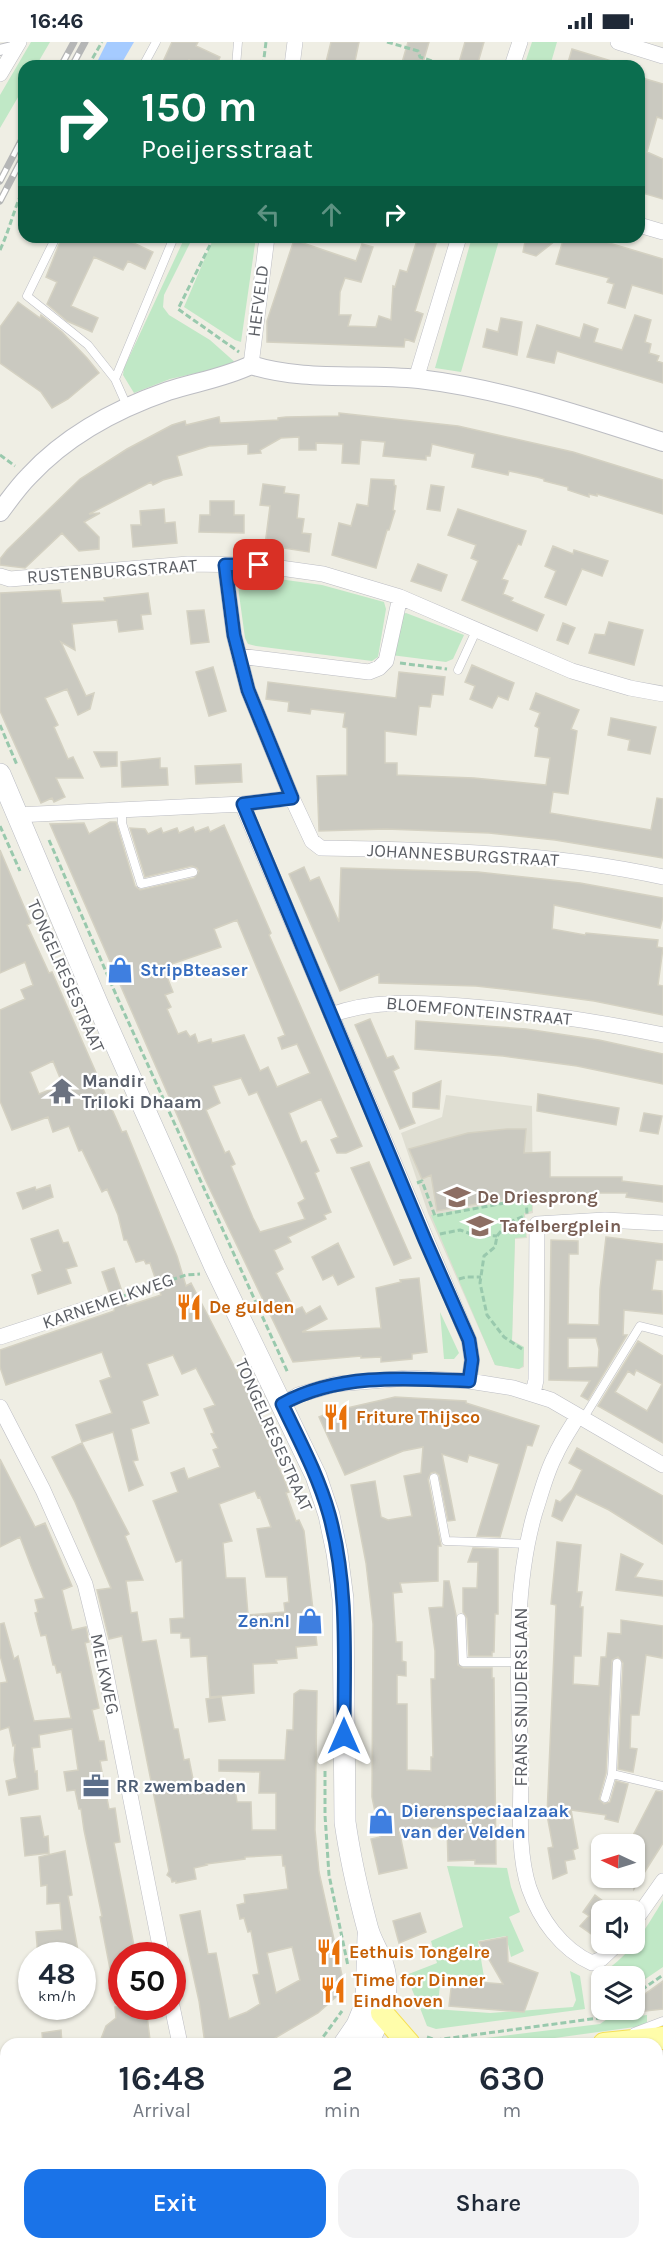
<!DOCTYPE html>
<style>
:root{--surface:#fff;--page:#f2f2f3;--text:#1f2937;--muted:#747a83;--accent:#1a73e8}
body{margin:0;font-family:Karla,sans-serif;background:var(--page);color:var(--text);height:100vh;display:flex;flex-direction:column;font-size:22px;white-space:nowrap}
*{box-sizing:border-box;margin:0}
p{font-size:20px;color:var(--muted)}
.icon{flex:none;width:33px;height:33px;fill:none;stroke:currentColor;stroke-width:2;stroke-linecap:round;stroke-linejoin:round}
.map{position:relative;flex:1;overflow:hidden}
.side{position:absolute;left:0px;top:1996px;width:663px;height:212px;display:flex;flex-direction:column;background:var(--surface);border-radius:18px 18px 0 0;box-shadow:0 2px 4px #0004}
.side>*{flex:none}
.top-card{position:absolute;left:18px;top:18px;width:627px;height:183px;border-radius:18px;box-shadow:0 2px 4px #0004;background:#0b6e4f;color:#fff;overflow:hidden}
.needle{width:39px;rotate:274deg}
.controls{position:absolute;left:591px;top:1792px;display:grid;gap:12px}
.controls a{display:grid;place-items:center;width:54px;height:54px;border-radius:12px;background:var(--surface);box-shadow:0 2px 4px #0004;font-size:30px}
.speed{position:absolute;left:18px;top:1900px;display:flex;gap:12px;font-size:30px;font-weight:700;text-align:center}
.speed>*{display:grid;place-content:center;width:78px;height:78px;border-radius:50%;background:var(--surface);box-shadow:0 2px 4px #0004;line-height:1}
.speed small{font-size:15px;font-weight:400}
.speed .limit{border:9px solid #d22;background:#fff;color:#111}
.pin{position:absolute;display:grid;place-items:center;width:51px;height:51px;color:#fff;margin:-26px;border-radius:12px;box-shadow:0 3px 9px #0006}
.me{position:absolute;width:66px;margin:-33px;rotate:0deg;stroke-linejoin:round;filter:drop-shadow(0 0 4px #0008)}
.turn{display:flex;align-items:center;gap:21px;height:126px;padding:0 24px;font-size:27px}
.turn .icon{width:78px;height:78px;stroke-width:2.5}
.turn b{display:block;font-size:42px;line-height:51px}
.lanes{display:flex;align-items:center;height:57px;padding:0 24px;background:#0003;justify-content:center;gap:30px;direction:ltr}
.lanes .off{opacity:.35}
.eta{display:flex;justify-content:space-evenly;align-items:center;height:102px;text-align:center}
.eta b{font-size:36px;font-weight:600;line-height:42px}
.cta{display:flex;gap:12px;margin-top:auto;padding:12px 24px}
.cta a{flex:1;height:69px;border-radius:18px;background:var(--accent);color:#fff;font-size:24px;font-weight:600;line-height:69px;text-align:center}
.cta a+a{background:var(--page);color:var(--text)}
.status{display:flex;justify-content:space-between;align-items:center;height:42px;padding:0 30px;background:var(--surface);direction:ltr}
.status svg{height:16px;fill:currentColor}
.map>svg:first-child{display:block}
</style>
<div class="status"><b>16:46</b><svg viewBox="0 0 49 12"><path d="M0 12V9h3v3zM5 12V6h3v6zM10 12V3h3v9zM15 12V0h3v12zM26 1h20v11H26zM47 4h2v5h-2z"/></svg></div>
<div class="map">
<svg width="663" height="2207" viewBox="0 0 663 2207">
<rect width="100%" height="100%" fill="#efeee4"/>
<!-- education -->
<path fill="#dfded2" d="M446 1053 532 1064 533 1171 525 1173 527 1196 515 1197 512 1298 524 1305V1325L519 1327 495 1323 428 1171 401 1091 442 1075Z"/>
<!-- green -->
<path fill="#c0e8c6" d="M31 0H50L36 24H24V45L0 86V53Z
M532 0H557L550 24H524Z
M185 195H193L164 253 163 265 169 273 210 298 237 322 170 337 134 351 123 333 124 326Z
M214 195H256L241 300 235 298 184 265Z
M472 195H500L461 330 435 326Z
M244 532 322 543 384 560 386 567 378 615 372 619 256 604 248 602 245 596 239 552 238 537Z
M406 571 464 593 453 617 446 620 391 613 403 572Z
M532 1155V1169L524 1171 526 1195 515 1196 512 1299 524 1305 523 1324 519 1327 495 1323 431 1173Z
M440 1270 459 1311 454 1317H444Z
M447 1824 507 1826 511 1845 520 1870 509 1875 524 1909 511 1915 506 1894 478 1899 484 1935 441 1932 438 1963 418 1962 406 1933 437 1921 431 1899 463 1885Z
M663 1858V1925L635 1944 634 1935H608L609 1926C633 1909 648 1883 663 1858Z
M570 1929 580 1934 585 1967 436 1987 427 1984 420 1966 490 1971 573 1965 576 1958Z
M620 1968H622L624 1976 647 1973V1980L642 1984 511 2002H420L426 1998 436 2002 600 1982Z"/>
<!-- water -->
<path fill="#a5cbff" d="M107 0H134L120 24H95Z"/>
<!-- building -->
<path fill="#cac9c0" stroke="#d4d1c2" stroke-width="1.5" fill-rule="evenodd" d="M172 0H198L196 4 220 15 216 24H202L189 18 186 24H161Z
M331 0H359L354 24H325Z
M408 0H429L422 24H401Z
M465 0H484L477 24H458Z
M572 7 618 21 617 24H567Z
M639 35 663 42V77L657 75 647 110 663 117V157L639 150Z
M62 195H121L153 210 145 227 128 219 123 228 94 215 71 264 98 276 92 290 67 279 47 262 57 240 46 235Z
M418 195H438L415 269 423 272 414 300 405 297 404 305 267 300V279L294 198 356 219 362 202 373 205 361 240 345 236 340 250 339 273H351L348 284 376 285 379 274 391 278 393 244 395 245 400 228 407 230Z
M526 195H560L536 214 523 210Z
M564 195H589L663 217V252L632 243 625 266 608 261 614 242 607 240 609 236 556 222Z
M18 260 40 276 41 273 62 290 87 316 99 331 68 357 52 366 41 350 0 321V285Z
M635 273 651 278 645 300 651 302 649 311 659 314 657 319 663 321V341L557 309 554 321 527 315 537 283 580 296 584 282 598 287 594 300 622 308Z
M501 276 522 280 517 313 483 305 487 287 498 290Z
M339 371 458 384 573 410 663 438V472L597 452V454L589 452V455L568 448V445L544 439V437L537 435 509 429 508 433 472 425 475 412 432 402 430 414H426V418L383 414 385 400 361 398 359 422 342 421 343 402 316 401V408H299V395L281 396 260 408 261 411 248 412V402L209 404 177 414 182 433 163 438 153 443 151 440 89 472 100 471 84 480 99 495V507L79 509 62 491 25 526 0 523V517L7 508 80 437 127 407 172 383 185 379 186 383 219 375 220 381 278 378V376L286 375 339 374Z
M371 437 394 438V443L396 444 393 468 395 469 389 488H387L376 526 332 513 339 481 351 484 357 462 368 464Z
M263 442 285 445 284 451 299 453 297 476 304 477 302 491 311 492 309 510 265 503 270 464 260 463Z
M431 443 444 445 440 469 427 467Z
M210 459H234V473H244V491L199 490 200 473H210Z
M164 467 165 481 175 480 177 501 133 505 131 483H141L140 469Z
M458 467 526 489 521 503 518 502 502 537 508 539 503 552 513 556 511 559 544 573 537 589 462 558 478 519 471 516 476 503 448 493Z
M553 504 573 512 574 508 608 519 602 534 582 527 566 563 545 555 556 529 545 524Z
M418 522 447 533 441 549 411 539Z
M60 548 62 561 105 559 104 556 148 551 151 572 141 573 143 587 119 590 117 578 72 582 75 608 61 600 86 654 94 651 90 667 78 673 67 647 45 656 58 683 54 685 68 717 73 715 83 736H56L65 755 54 760 52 756 41 761 0 669V551Z
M204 568 209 600 191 602 187 569Z
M609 580 643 588 634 623 589 611 595 592 605 593Z
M563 581 575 586 568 602 557 598Z
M472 623 514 641 508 658 498 654 492 666 470 657 475 644 465 640Z
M213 625 226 669 209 674 196 630Z
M399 630 445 635 443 653 432 652 430 665 419 664 416 693 385 689V721H397V733L474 736 546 743 550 716 535 714 539 686 535 684 540 671 530 667 536 651 579 668 571 687 577 689 568 752 553 750 550 771 651 788 657 756 663 757V816L555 798 489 791 386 787 319 789 317 734 347 733V686L343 685 345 671 311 667 310 672 288 669 289 660 266 657 268 640 396 656Z
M611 676 656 685 650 712 628 708 630 698 608 693Z
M94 710H117V724L101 725Z
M160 716V726H167L168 743 122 745 121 720Z
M241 722 242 740 196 742 195 724Z
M110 780H116L135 844 140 848 194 836 199 829 197 826 192 824 145 835 130 786 145 787 148 792 161 786 163 791 177 786 179 791 193 785 195 790 208 785 210 790 224 783 271 891 269 893 362 1104 346 1111H337L331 1098 338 1095 321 1057 289 1071 301 1101 306 1099 319 1129 315 1131 331 1170 324 1173 326 1177 288 1195 291 1200 274 1208 283 1227 276 1231 295 1268 302 1265 306 1272 320 1264 327 1277 302 1290 381 1286 376 1246 401 1240 400 1238 419 1236 427 1310 412 1312V1317L381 1320V1315L361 1316V1314L293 1320 205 1137 50 782 84 781 89 792ZM237 878 285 993 278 996 282 1007 297 1002 310 1031 277 1045 268 1025 260 1029 244 993 212 1001 211 997 198 1001 195 992 190 995 186 989 178 992 167 967 171 965 165 953 173 950 166 932 169 930 166 924 221 905 214 887ZM241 1036 249 1053 257 1050 288 1118 305 1157 298 1161 305 1177 260 1190 253 1176 231 1124 235 1122 229 1109 225 1111 206 1068 220 1061 213 1044Z
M0 808 31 881 27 883 49 931 52 930 122 1090 126 1089 177 1214 186 1244 191 1241 247 1349 286 1442 289 1450 286 1451 296 1479 299 1478 304 1489 317 1603 296 1605 297 1616 276 1618 277 1621 253 1622 254 1651 210 1655 207 1614 191 1615 190 1596H181V1591H171L170 1577 184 1576 182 1518 176 1520 153 1459 178 1450 171 1431 184 1426 188 1437 220 1425 213 1408 218 1406 211 1392 214 1391 204 1367 215 1363 196 1326 182 1332 173 1313 147 1322 158 1353 142 1359 149 1381 131 1387 138 1418 133 1419 143 1443 129 1449 113 1390 82 1400 76 1383 112 1371 100 1339 111 1335 102 1310 6 1343 0 1325V1308L114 1269 116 1258 109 1250 102 1230 114 1226 127 1264 161 1253 150 1221 146 1222 144 1218 136 1220 127 1198H124L118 1173 107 1147 102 1150 82 1108 79 1109 69 1084 53 1090 48 1075 12 1088 0 1059V968L25 957 21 948 33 943 25 920 0 931ZM53 1019 63 1043 39 1052 30 1030ZM255 1449 258 1456 260 1455 271 1485 257 1487 266 1535H287L289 1560 284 1561 285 1570 248 1573 245 1536H226L223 1501 232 1499 219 1462Z
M304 825 310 839 319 835 339 880 341 826 478 830 580 841 663 856V875L660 886 554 863 552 887 585 893 586 891 658 898 657 905 663 906 658 943 663 944V973L594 959 520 949 476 944 379 941V932L340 949 289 832Z
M370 977 387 1016 393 1014 399 1026 393 1029 415 1081 400 1087 355 983Z
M416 979 526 987 599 998 663 1012V1042L577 1024 503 1014 415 1007Z
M441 1039 439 1067 413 1065V1051Z
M538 1052 619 1066 616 1083 537 1069Z
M644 1071 662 1074 658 1092 640 1089Z
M507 1087H526L524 1111 550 1110V1135H622V1139L663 1144V1160L626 1155 627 1151H520L521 1154 437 1169 431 1133 422 1137 409 1107 468 1091Z
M369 1120 411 1216 394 1223 351 1126Z
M50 1143 53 1155 23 1167 17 1151 35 1145 36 1148Z
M58 1188 63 1201 68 1200 77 1224 66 1227 71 1241 38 1252 32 1233 42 1229 31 1197Z
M606 1195 663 1202V1218H656L652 1248 662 1249 663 1272 624 1268 623 1293H627L588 1358 581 1354 590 1339 549 1338 551 1198 578 1199V1212H569L568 1282 599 1283 600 1247ZM568 1296H596L599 1307 598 1325 568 1326Z
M338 1201 354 1235 338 1243 333 1233 323 1238 312 1215Z
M638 1299 663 1314V1401L598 1364ZM636 1328 662 1342 647 1369 615 1350 628 1329 634 1333Z
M395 1355 466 1359V1361L539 1384 532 1404 527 1403 500 1495 477 1494 499 1422 469 1413 467 1420 442 1412 455 1478 448 1479 439 1433 435 1430 431 1431 428 1437 441 1504H438V1539L400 1541 402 1550 393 1551 396 1600H402V1619L406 1620V1634L397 1633V1662H407V1728L431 1729V1715H433L431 1637H435V1609L429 1566 443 1565 444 1539H449L456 1573 458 1623 463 1626H492V1636H494L496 1822H475V1818L448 1819 447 1785 399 1788 407 1826 379 1832 371 1797 380 1795 372 1755 373 1582 366 1521 351 1443 375 1439 381 1475 388 1478 412 1474 404 1434 421 1431 423 1405 403 1409 345 1433 319 1375 334 1369Z
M82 1401 129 1492 125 1494 143 1538 126 1539 131 1571 137 1570 142 1600 156 1598 174 1687H178L184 1718 189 1717 196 1752 235 1746 237 1760H251L252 1788H276V1751H259L260 1730 219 1729V1718H285L287 1688H293L294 1652 300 1648 317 1649 315 1788 319 1830 345 1947 318 1971 275 1996 277 2002H205L199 1959 180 1873 200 1869 208 1912 216 1911 229 1977 247 1970 260 1962 253 1933 259 1932 251 1889 248 1890 244 1876 240 1877 237 1863 245 1861 244 1853 288 1847 285 1824H283L282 1813 245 1815V1817L206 1822 207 1823 194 1826 196 1837 176 1841V1839L172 1840 171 1836 167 1833 169 1829 122 1594 109 1597 97 1548 111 1546 75 1460 52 1415ZM292 1905 300 1938 276 1951 267 1911Z
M577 1406 663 1454V1502L609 1468 576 1452 562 1479 552 1474 556 1458 560 1460 572 1448 582 1428 569 1421Z
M0 1417 35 1485 45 1481 72 1544 62 1548 72 1588 86 1585 89 1600 85 1601 99 1666 92 1668 99 1699H104L107 1718 100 1719 109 1767 115 1766 120 1800 114 1801 136 1914H122V1925L110 1927 100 1875 102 1874 84 1788 81 1767H79L75 1748 67 1749 64 1730 78 1728 72 1687 39 1693 40 1705 32 1706 35 1730 37 1729 38 1747 9 1753 6 1739 17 1736 14 1718 15 1703 13 1704 9 1685 0 1688V1641L7 1640 0 1613V1582L4 1581 14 1617 18 1614 34 1679 71 1676 61 1630 57 1631 55 1623H53L46 1593 41 1594 38 1583 35 1571 38 1570 35 1558 44 1556 31 1524 20 1495 0 1505Z
M557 1500 581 1503 577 1550H582L580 1565H583L581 1614H574L573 1642 599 1644 601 1615H606L608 1591 621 1592V1578L663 1584V1609L662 1616 646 1613 639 1673H631L630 1706 637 1707 633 1730 618 1727 623 1621 618 1615 612 1618 606 1731 599 1757 604 1762 610 1760 616 1739 628 1742 618 1780 605 1777 606 1773 571 1768 578 1806 573 1808 575 1817 565 1819 567 1831 553 1837 548 1806 553 1805 547 1773 556 1563 551 1562Z
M473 1506 498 1507V1572H495L494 1610H492V1614H469L467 1576 463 1570V1546H477L478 1520H468Z
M621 1512 643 1522 635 1535 663 1539V1554L616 1548Z
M221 1655 225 1678 209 1680 206 1657Z
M656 1749 663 1750V1801L634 1847V1803H628Z
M40 1774 44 1795 48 1794 49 1811 25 1814 21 1776Z
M65 1809 72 1853 68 1854 79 1914H38L36 1890 62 1888 60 1861 47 1862V1843L41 1844 39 1815Z
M595 1853 607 1862 602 1869V1890L597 1896 580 1884 589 1874 583 1870Z
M420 1871 426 1890 399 1901 393 1879Z
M507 1895 508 1920 538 1931 524 1970 449 1964 452 1938 503 1942 479 1900Z
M663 1939V1967L637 1970 635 1959Z
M115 1965H146L150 1998 144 1999 145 2002H99L106 1984 116 1976Z
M61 1988 62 2002H43L42 1991Z"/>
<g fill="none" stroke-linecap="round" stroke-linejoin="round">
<!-- service casing -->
<g stroke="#bcbdc3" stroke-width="9">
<path id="service" d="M143 24 156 0
M236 24 238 0
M56 195 27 254 88 303 115 337
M127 364 115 337 174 195
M458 628 476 589
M122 768V781L141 842 193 830
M583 1377 640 1284 663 1290
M434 1436 446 1499 529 1502
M461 1576 463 1620H519
M612 1732 663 1744
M605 1756 612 1732 617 1621
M634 1990 663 1979"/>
</g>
<!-- pedestrian casing -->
<g stroke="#bcbdc3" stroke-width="12">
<path id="pedestrian" d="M0 8 16 4"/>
</g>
<!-- minor casing -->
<g stroke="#bcbdc3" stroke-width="16">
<path id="minor" d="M618 0 663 14
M292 24 295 0
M512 24 520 0
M0 32 19 0
M639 183 663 190
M251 323 267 195
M416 337 459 195
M225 523 234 593 248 648 292 756 312 799 321 806C436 808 550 810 663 835
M0 534 10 537 188 522 259 523 323 532 400 555 572 629 630 646 663 652
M239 614 369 630 379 626 386 619 400 555
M242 762 469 1298 472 1318 469 1339
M17 773 242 762 292 756
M331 973C374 957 417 961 462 964 530 969 596 979 663 993
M0 1295 107 1260
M533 1351 536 1338 537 1182 605 1178 663 1181
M282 1363 298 1353 336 1342 408 1336 469 1339 513 1346 551 1358 663 1423
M0 1365 43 1448 85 1542 101 1607 162 1914
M578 1374C570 1387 561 1400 555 1414 546 1431 541 1452 535 1470 511 1553 519 1643 521 1728 521 1766 517 1809 529 1846 540 1877 561 1907 592 1921L601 1917 617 1902
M634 1880 663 1839
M172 1964 180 2002
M657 2051 663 2050
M657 2173 663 2180
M100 2202V2207
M450 2202 452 2207"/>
</g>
<!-- tertiary casing -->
<g stroke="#bcbdc3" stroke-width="20">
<path id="tertiary" d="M0 470C9 458 18 445 29 434 66 394 116 367 168 349 196 340 224 336 251 323 304 340 363 331 419 337 503 347 583 374 663 400
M0 2061 6 2060
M0 2148 6 2147
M232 2207 234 2202"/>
</g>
<!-- secondary casing -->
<g stroke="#babcc3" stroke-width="22">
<path id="secondary" d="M0 732 98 963 215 1225 316 1434 329 1473 337 1511 343 1557 345 1780C350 1815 358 1850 367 1884 370 1898 379 1910 383 1923 392 1951 380 1978 367 2002
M344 2002 357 1983 366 1961 368 1894"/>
</g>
<!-- primary casing -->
<g stroke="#f6e056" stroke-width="24">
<path id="primary" d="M382 1971 409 2002
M604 2002 663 1996
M657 2027 663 2026
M0 2094 6 2093
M0 2120 6 2119"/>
</g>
<!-- path -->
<path stroke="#99c9ad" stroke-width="3" stroke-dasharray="6 3" stroke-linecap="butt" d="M387 0 418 9 420 15 447 24
M88 24 102 0
M263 24 266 0
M214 195 178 267 239 310
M0 208C10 187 14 166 24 146
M0 413 15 424
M400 621 447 627
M0 683 17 723
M0 784 20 829
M49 798 117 955 288 1331
M417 1141 422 1139 435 1174 526 1157 527 1172
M440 1192 460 1188 474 1193 497 1194
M459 1237 466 1235H481
M120 1255 186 1233 200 1232
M522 1307 504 1295 487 1273 480 1241 484 1214 495 1205 497 1194 508 1181 524 1174
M325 1729V1773L329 1833 348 1924
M594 1936 599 1976
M634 1953 663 1933
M427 1995 436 1998 599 1976 613 1968
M318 2002 342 1969"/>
<!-- service -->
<use href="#service" stroke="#fff" stroke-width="8"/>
<!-- pedestrian -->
<use href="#pedestrian" stroke="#fff" stroke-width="10"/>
<!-- minor -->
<use href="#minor" stroke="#fff" stroke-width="15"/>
<!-- tertiary -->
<use href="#tertiary" stroke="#fff" stroke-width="18"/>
<!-- secondary -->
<use href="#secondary" stroke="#fff" stroke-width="21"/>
<!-- primary -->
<use href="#primary" stroke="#fffdaa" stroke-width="22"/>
<!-- rail casing -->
<g stroke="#b5b6b6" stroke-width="7">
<path id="rail" d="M61 24 74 0
M72 24 85 0
M0 139 24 93
M0 159 24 113"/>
</g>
<!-- rail -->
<use href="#rail" stroke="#fff" stroke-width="4.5" stroke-dasharray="14" stroke-linecap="butt"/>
</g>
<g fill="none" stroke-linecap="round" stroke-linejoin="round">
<!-- route casing -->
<g stroke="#114b97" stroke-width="15">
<path id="route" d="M259 523H225L234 593 248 648 292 756 243 762 425 1198 469 1298 472 1318 469 1339C407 1336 338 1331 282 1362 299 1398 318 1433 329 1472 349 1544 344 1620 344 1694"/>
</g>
<!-- route -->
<use href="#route" stroke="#1a73e8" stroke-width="10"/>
</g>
<!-- icons -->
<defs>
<g id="shop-bare" transform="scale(2.07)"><path d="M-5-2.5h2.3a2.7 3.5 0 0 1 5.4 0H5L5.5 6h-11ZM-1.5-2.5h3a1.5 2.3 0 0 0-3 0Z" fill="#3f7fe0" stroke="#fff" stroke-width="2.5" paint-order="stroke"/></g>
<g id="temple-bare" transform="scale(2.07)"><path d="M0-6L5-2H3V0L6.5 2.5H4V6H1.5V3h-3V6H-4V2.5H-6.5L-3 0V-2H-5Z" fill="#6b7280" stroke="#fff" stroke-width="2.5" paint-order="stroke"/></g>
<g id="school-bare" transform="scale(2.07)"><path d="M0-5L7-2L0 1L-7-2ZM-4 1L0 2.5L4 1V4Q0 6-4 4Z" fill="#8d6e63" stroke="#fff" stroke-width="2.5" paint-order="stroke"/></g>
<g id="restaurant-bare" transform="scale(2.07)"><path d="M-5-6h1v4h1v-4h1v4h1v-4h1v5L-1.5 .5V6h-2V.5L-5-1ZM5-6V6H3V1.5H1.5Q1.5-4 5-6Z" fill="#e8710a" stroke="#fff" stroke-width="2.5" paint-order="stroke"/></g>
<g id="office-bare" transform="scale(2.07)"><path d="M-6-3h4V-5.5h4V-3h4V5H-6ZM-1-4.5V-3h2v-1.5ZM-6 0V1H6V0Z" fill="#5c6f8a" stroke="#fff" stroke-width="2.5" paint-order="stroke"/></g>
</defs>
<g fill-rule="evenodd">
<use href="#shop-bare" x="120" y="928"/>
<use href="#temple-bare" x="62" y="1049"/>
<use href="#school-bare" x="457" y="1155"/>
<use href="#school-bare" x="480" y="1184"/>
<use href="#restaurant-bare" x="189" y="1265"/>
<use href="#restaurant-bare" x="336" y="1375"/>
<use href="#shop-bare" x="310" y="1579"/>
<use href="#office-bare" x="96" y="1744"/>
<use href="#shop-bare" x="381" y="1779"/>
<use href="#restaurant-bare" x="329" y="1910"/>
<use href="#restaurant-bare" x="333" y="1948"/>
</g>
<g text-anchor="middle" stroke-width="4.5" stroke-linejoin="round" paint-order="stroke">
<!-- street labels -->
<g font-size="18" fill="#5c5f65" stroke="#fff">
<text transform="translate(258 259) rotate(-83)" y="6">HEFVELD</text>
<text transform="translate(112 529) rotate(-4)" y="6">RUSTENBURGSTRAAT</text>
<text transform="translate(463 813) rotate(3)" y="6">JOHANNESBURGSTRAAT</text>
<text transform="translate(66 934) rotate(66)" y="6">TONGELRESESTRAAT</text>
<text transform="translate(479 969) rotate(5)" y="6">BLOEMFONTEINSTRAAT</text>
<text transform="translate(108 1259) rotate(-19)" y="6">KARNEMELKWEG</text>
<text transform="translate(274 1393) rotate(66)" y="6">TONGELRESESTRAAT</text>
<text transform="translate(105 1632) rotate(78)" y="6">MELKWEG</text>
<text transform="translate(521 1655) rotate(-90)" y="6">FRANS SNIJDERSLAAN</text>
</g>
<!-- shop labels -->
<g font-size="18" font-weight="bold" fill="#366cbe" stroke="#fff" text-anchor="start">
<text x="140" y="934">StripBteaser</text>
<text x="290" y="1585" text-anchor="end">Zen.nl</text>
<text x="401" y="1775">Dierenspeciaalzaak<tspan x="401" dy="21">van der Velden</tspan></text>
</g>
<!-- worship labels -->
<g font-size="18" font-weight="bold" fill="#5b616d" stroke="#fff" text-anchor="start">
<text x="82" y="1045">Mandir<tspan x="82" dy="21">Triloki Dhaam</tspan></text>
</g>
<!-- education labels -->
<g font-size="18" font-weight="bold" fill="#785e54" stroke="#fff" text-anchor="start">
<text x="477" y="1161">De Driesprong</text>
<text x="500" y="1190">Tafelbergplein</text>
</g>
<!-- food labels -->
<g font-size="18" font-weight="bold" fill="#c56008" stroke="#fff" text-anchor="start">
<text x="209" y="1271">De gulden</text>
<text x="356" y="1381">Friture Thijsco</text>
<text x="349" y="1916">Eethuis Tongelre</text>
<text x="353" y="1944">Time for Dinner<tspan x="353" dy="21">Eindhoven</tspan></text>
</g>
<!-- service labels -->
<g font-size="18" font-weight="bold" fill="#4e5e75" stroke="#fff" text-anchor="start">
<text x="116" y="1750">RR zwembaden</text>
</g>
</g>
</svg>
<div class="controls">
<a><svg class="needle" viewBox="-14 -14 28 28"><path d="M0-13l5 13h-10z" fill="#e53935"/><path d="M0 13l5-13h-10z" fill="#747a83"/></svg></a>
<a><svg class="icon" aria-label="sound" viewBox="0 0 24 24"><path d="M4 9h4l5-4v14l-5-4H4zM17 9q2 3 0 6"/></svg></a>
<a><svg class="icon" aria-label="layers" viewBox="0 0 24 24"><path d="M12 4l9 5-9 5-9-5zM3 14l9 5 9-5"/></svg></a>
</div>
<div class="speed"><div>48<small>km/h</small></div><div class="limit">50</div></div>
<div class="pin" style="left:259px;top:523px;background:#d93025"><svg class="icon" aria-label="arrive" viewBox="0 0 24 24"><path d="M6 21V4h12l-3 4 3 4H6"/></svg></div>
<svg class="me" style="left:344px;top:1694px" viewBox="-20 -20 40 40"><path d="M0-17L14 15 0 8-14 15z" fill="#1a73e8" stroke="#fff" stroke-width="4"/></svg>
<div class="top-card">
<div class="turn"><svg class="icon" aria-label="right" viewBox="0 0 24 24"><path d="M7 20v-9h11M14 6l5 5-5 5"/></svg><div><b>150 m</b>Poeijersstraat</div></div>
<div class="lanes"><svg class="icon off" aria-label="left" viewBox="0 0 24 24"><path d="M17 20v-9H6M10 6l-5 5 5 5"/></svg><svg class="icon off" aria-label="ahead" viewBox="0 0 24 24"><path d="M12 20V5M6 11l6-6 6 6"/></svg><svg class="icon" aria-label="right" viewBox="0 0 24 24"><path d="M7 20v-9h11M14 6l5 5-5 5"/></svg></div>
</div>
<section class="side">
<div class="eta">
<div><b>16:48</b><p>Arrival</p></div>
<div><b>2</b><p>min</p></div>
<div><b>630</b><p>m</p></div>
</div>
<div class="cta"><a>Exit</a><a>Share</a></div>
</section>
</div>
